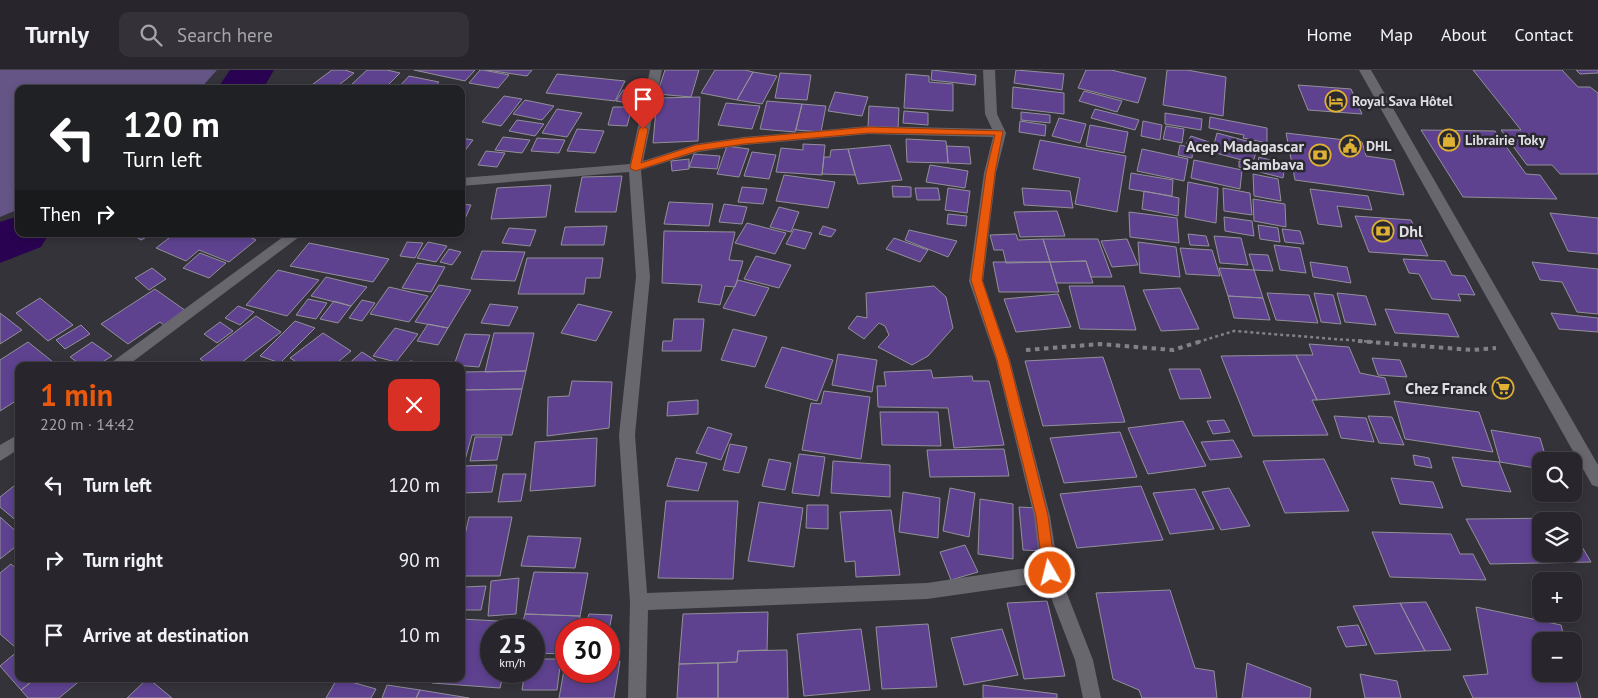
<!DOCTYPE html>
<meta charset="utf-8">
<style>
:root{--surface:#28262c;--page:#343238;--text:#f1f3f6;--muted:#a5a5a9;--line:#444348;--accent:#ea580c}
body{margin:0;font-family:"PT Sans",sans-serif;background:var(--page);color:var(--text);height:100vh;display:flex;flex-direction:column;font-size:19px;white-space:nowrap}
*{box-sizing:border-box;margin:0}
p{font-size:16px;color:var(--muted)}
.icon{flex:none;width:28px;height:28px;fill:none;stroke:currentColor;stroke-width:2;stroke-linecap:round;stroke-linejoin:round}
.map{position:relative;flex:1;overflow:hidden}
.side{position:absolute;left:15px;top:292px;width:450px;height:320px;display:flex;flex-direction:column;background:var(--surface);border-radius:10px;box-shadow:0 2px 8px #0003,0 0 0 1px var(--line)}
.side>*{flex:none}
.hud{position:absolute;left:15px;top:15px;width:450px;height:152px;border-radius:10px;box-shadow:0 2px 8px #0003,0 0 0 1px var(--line);background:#202124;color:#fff;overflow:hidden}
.buttons{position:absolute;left:1532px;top:382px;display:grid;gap:10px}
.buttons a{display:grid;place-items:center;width:50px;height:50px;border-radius:10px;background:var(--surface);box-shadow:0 2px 8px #0003,0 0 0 1px var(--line);font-size:25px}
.speed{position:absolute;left:480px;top:548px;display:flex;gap:10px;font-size:25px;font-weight:700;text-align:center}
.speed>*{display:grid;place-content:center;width:65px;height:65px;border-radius:50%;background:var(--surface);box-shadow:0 2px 8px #0003,0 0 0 1px var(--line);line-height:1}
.speed small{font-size:12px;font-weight:400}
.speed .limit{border:8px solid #d22;background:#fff;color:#111}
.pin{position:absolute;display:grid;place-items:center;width:42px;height:42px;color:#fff;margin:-51px -21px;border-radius:50% 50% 50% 0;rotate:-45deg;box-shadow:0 0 5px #0007}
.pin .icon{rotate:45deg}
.me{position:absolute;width:55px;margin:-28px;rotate:352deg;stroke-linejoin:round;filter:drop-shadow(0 0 4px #0008)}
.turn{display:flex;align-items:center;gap:18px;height:105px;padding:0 25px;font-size:22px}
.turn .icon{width:65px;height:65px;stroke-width:2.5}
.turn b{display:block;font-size:35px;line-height:42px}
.then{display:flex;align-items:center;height:48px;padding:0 25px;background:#0003;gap:10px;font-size:19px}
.round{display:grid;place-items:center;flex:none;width:52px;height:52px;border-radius:10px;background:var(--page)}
.overview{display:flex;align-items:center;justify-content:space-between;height:85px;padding:0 25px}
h1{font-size:30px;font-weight:700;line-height:38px;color:var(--accent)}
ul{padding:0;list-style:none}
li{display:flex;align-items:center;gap:15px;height:75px;padding:0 25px}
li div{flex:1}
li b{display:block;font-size:19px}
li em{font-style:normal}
header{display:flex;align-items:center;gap:30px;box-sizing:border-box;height:70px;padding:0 25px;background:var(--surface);border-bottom:1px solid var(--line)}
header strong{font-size:24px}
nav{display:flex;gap:28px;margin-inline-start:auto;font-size:18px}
.search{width:350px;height:45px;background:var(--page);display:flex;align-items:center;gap:12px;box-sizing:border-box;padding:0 18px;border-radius:10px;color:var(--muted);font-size:19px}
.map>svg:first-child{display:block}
</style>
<header>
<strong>Turnly</strong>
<div class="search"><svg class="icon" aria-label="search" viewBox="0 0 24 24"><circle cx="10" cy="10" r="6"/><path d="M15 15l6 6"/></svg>Search here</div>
<nav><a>Home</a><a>Map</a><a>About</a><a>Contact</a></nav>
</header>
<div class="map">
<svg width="1598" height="628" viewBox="0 0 1598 628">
<rect width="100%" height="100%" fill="#35333a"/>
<!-- green -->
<path fill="#645586" d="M0 0H217L200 19H19V139L0 147Z"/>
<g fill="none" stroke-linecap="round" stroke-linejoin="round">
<!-- river -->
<path fill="#290351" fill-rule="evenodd" d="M230 0H274L263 19H217Z
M19 146V164H49L41 177 0 193V152Z"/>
</g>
<!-- building -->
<path fill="#5e4290" stroke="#929098" d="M332 0H345L354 3 334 19 313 14Z
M367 0H387L400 3 384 19 352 14Z
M414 0H475L465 11Z
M480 0H483L509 5 498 18 469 13Z
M487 0H532L527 6Z
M665 0H699L691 27 657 24Z
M715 0H745L753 2 737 30 701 23Z
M932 0 976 5 975 15 931 10Z
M1016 0 1064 4 1062 20 1014 13Z
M1086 0H1111L1146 8 1138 33 1078 18Z
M1167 0H1187L1226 7 1223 46 1163 35Z
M1473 0H1562L1578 17H1590L1598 23V104H1560L1552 95H1527L1501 60H1521Z
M1576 0H1598V3L1580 4Z
M753 2 777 6 762 34 737 30Z
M780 3 811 5 807 30 775 28Z
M557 4 625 11 615 31 546 23Z
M906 4 929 6V12L953 14V41L904 38Z
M409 6 439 12 433 19H397Z
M1298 15 1351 19 1362 44 1308 40Z
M1013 17 1064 23V44L1012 38Z
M623 20 635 22 628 33 616 31Z
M1084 21 1122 31 1117 42 1079 31Z
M835 22 868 27 862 46 828 41Z
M504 26 522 29 501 56 482 52Z
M700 27 698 71 653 73 657 28Z
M525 30 554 36 542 50 513 44Z
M767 31 802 34 795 62 760 59Z
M726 33 760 36 752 59 718 55Z
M802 34 826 36 821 62 796 60Z
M869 36 899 38 898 59 868 57Z
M613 37H632L627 56 608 55Z
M557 39 582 43 567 67 542 63Z
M1095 39 1139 50 1135 60 1091 48Z
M904 41 928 43V55L903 53Z
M1021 42 1050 45V53L1021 50Z
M1165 43 1202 49 1201 60 1165 54Z
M1210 47 1267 58V73L1243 68 1244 65 1209 58Z
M1059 48 1086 54 1080 73 1052 66Z
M517 50 544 54 535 66 509 61Z
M1020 51 1046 55 1045 66 1019 62Z
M1143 51 1162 55 1160 70 1141 66Z
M1090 55 1128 62 1124 83 1086 76Z
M1166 56 1184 59 1182 73 1163 69Z
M577 59 604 61 595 83 567 81Z
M1421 60 1495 61 1526 104 1540 105 1557 129 1463 127Z
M1217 63 1258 74 1253 93 1212 82Z
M1286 63 1362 72 1366 86 1394 90 1404 125 1295 110Z
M1191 66 1209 72 1203 80 1186 74Z
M503 67 530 70 522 83 495 80Z
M461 68 473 70 461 86Z
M537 68 565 70 559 83 531 81Z
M906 69 946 71 948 93 907 92Z
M1040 70 1126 86 1117 142 1075 134 1080 108 1033 99Z
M803 74 825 75 822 105 776 102 781 78 803 80Z
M890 75 902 110 858 114 848 79Z
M1180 75 1193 78 1192 88 1178 85Z
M727 76 749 79 739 107 717 104Z
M947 76 969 77 971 94 948 93Z
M848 79 855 105 822 104 824 87H830L831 80Z
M1142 79 1188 89 1184 111 1137 101Z
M486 81 505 83 497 97 478 95Z
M752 82 776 85 769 109 744 106Z
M694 84 720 86 717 99 689 97Z
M1259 87 1285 94 1283 108 1256 101Z
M689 89V99L672 101 671 91Z
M1194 90 1242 100 1240 119 1191 108Z
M1239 91 1252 94V100L1239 97Z
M930 95 968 101 965 118 926 112Z
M1131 103 1173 110 1172 126 1129 119Z
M1253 104 1278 109 1281 131 1254 126Z
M784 105 835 112 828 138 776 131Z
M622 106 616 142H575L582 107Z
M1188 112 1218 118 1216 153 1185 147Z
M551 115 546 147 491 149 497 118Z
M892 116 911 117V127H893Z
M742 117 767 119 763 134 738 132Z
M915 118H938L940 130H917Z
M948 118 970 121 967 143 945 140Z
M1022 118 1070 121 1073 138 1024 135Z
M1223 118 1250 123 1252 145 1224 141Z
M1310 119 1368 126 1372 140 1337 136 1342 157 1318 154Z
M1144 121 1179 128 1178 146 1142 139Z
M1253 129 1285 134 1286 157 1254 151Z
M669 132 713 134 709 156 664 154Z
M461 134 471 135 461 158Z
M724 134 747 137 742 154 719 152Z
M779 137 799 142 791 162 770 157Z
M1057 141 1065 166 1020 167 1014 142Z
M1129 142 1177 148 1179 173 1130 167Z
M1550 143 1598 148V184L1568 181Z
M948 144 967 146 966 156 947 154Z
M1355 146 1411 150 1428 186 1369 182Z
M1224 147 1252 151 1254 166 1225 161Z
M747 153 786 163 775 184 735 173Z
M1258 155 1278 158 1280 172 1260 169Z
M607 156 604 175H561L565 157Z
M823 156 836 160 831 167 819 164Z
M509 158 536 160 530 176 502 173Z
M794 159 812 163 805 179 786 174Z
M1282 159 1300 161 1304 174 1285 172Z
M909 160 957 171 948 187 905 170Z
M664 161 735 162 729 190 743 191 735 217 725 216 720 235 698 232 702 215 662 213Z
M132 164H152L141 170Z
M159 164H244L256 170 229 192 199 180 186 191 156 178 169 168Z
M1016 164 1018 170 1043 169 1050 192 1006 193 1003 180H994L990 165Z
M1188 164 1206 166 1209 176 1190 175Z
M1214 166 1241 168 1248 195 1220 193Z
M894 168 928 180 920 192 886 179Z
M1043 169H1098L1112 207H1091L1086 191 1050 192Z
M1127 169 1138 195 1112 197 1101 171Z
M407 172 423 173 415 188 400 186Z
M428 172 447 176 436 192 417 188Z
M1138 172 1176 177 1180 207 1140 203Z
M309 173 389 189 373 212 290 196Z
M1274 175 1300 178 1306 203 1280 200Z
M1180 178 1212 180 1220 206 1186 204Z
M449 179 461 182 452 195 440 192Z
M482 181 525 182 515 211 471 209Z
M200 183 226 193 209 208 183 198Z
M1249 184 1268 185 1273 201 1254 200Z
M756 186 791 195 779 218 744 209Z
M527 188H603L600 208H586L584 224H518Z
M1403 189 1445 191 1452 205 1465 206 1475 225 1458 224 1461 231 1432 229 1419 204 1409 203Z
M1086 191 1093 213H1056L1050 192Z
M993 192H1050L1059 222H999Z
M1310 192 1347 197 1351 213 1313 207Z
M1532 192 1598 199V244L1577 242 1562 212 1540 210Z
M417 193 445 197 431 222 402 218Z
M152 198 166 209 149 220 135 208Z
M1219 198 1254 200 1263 228 1228 226Z
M278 200 319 210 287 246 246 235Z
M326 207 367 217 351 236 311 226Z
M738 210 769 218 755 246 723 238Z
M439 215 471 220 448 258 415 252Z
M934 216 946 227 953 258 928 286 912 295 878 277 889 265 885 256 879 253 864 269 848 258 857 246 867 248 866 223Z
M1069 216H1124L1136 260 1080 259Z
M389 217 428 226 409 252 370 244Z
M1180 218 1199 259 1161 261 1143 220Z
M155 219 186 241 165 256 160 252 128 274 101 254Z
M1267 223 1309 225 1318 253 1276 250Z
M1314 223 1333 225 1341 254 1321 252Z
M1337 223 1366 226 1376 255 1345 252Z
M1058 224 1071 257 1016 262 1004 229Z
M1228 226 1263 228 1270 250 1234 248Z
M40 228 73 255 48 271 16 243Z
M308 229 327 233 316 249 296 245Z
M362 230 375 233 362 251 349 248Z
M334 231 351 236 338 253 320 249Z
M490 234 518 237 509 256 481 253Z
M578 234 612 242 596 271 561 263Z
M238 236 254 242 240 255 225 248Z
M1385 239 1448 244 1459 267 1395 263Z
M0 243 22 260 0 274Z
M1551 243 1598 248V262L1559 259Z
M256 246 281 262 237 296H211L200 289Z
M674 249H704L701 281H662L663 271H672Z
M295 251 315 258 280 293 260 286Z
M220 252 233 261 217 273 204 264Z
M428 254 448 258 438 275 417 271Z
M81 255 90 264 65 279 56 270Z
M395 258 418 264 396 292 373 286Z
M733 259 767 267 755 297 721 290Z
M323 263 351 281 333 296H303L290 288Z
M494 263H534L526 301 485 302Z
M465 264 490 265 479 297 454 295Z
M28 272 58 296H19V329L0 341V290Z
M92 272 112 286 96 296H83L70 287Z
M1309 274 1349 277 1360 303 1385 308 1390 324 1317 330 1296 285H1313Z
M782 277 833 290 817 331 765 317Z
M362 282 384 296H346Z
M838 284 877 290 872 322 832 315Z
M1296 285 1317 330H1312L1328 365 1253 366 1221 286Z
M1103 287 1125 352 1043 356 1025 291Z
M1372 288 1400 290 1407 307 1378 305Z
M410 291 448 296H407Z
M1169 299H1200L1211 328 1180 329Z
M931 300 933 308 972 306 973 311H989L1004 375 954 378 948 338 878 337 877 316H886L884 302Z
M526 301 522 319 461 320V302Z
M572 311 612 312 609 358 547 366 548 327 569 326Z
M522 319 512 365H472L465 390H461V320Z
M824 321 870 327 861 389 802 380 811 333 821 334Z
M698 330V344L667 346 668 332Z
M1394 331 1479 342 1493 382 1405 369Z
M880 342H938L941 376 882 375Z
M1334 346 1366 348 1374 372 1341 368Z
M1368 346 1392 347 1404 375 1379 373Z
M1224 350 1230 362 1213 364 1207 351Z
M1183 351 1206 396 1148 404 1128 358Z
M708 357 732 364 721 390 696 383Z
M1491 360 1540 368 1547 391H1541V399L1500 392Z
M1120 362 1137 407 1064 413 1050 368Z
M475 367H502L497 390 470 391Z
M597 368 595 416 530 421 535 372Z
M1233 370 1242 387 1210 390 1201 372Z
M730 374 747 377 739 403 723 400Z
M1004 379 1009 406 930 407 927 380Z
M799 384 825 387 819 426 792 423Z
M1413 385 1429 388 1432 398 1415 395Z
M1452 387 1499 392 1511 422 1462 416Z
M676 388 707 393 698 421 667 416Z
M769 389 791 393 785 420 762 416Z
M1324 389 1349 441 1285 443 1263 391Z
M833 391 890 395V427L831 423Z
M497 395 492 422 461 423V396Z
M503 404H526L521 431 498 432Z
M1391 408 1433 412 1443 438 1400 434Z
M19 412V453L0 437V427Z
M1141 416 1163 470 1077 478 1060 424Z
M950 418 975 423 969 467 943 461Z
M1229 418 1250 456 1221 460 1202 422Z
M1195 419 1214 459 1170 464 1153 423Z
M903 422 940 428 938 468 899 462Z
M980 429 1013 434V489L978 484Z
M666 431H738L733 509 658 508Z
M759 432 803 438 794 497 748 491Z
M807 435H828V459L806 458Z
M1019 437 1037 438 1043 481 1023 480Z
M891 440 900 505 856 507 855 491 845 492 840 442Z
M0 447 19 464V474L0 489Z
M469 447H512L500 506H461V483Z
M1564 448 1567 451H1541V484H1574V463L1591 492 1490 494 1466 449Z
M1372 462 1451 464 1460 484H1473L1486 510 1390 507Z
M528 466 581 468 575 498 521 496Z
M965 475 978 502 951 510 940 482Z
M11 494 19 501V574L15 577 0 564V503Z
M534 502 588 503 580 546 525 544Z
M519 508 516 544 488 546 491 511Z
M486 516 481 540H461L464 517Z
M1170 520 1195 598 1214 601 1217 628H1142L1139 620 1113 609 1096 523Z
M1047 531 1065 606 1024 609 1007 533Z
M1426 532 1451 580 1425 581 1400 533Z
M1400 533 1425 581 1375 584 1353 536Z
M1476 537 1561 555 1565 571H1541V604L1574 603 1581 628H1473L1463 606 1488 604Z
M768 542 767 580 738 581 737 592 679 594 683 544Z
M525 544 580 546 578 559H566V584L534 583V559H521Z
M589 544 612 545 609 560 585 559Z
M461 549 517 552 515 559H491V601H504L500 618 432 613 433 609H461Z
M928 554 937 617 882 619 876 557Z
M1358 555 1367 575 1346 577 1337 557Z
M861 559 870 620 804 626 797 564Z
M1002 559 1018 605 964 615 951 568Z
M19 580V609H35L21 620 0 596Z
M787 580 788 628H718V593L737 592 738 581Z
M534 589H561L557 620H522L525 601H534Z
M566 589V601H609V590L620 591 614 628H559Z
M718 593V628H677L679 594Z
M1247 593 1311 618 1310 628H1242Z
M1360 604 1397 611 1401 628H1365Z
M35 609H82L59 628H28L21 620Z
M147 609H149L172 628H127Z
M337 609H341L376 619 371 628H326Z
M387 615 420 620 416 628H382Z
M983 615 1057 624V628H983Z
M420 620 469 628H416Z"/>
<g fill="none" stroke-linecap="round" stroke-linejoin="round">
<!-- path-far1 -->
<path stroke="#838187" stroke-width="2.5" stroke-dasharray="3 3" stroke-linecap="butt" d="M1198 272 1234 261 1373 272"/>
<!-- path -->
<path stroke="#838187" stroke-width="4" stroke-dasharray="4.5 4.5" stroke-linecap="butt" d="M1358 271 1472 280 1496 278
M1026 280 1100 274 1173 280 1202 271"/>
<!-- street -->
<path fill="#69676e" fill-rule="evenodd" d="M650 0H662L643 91 696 74 744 67 869 56 992 59 985 44 983 0H995L997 44 1006 63 996 103 983 211 1010 290 1050 446 1059 503 1093 590 1101 628H1083L1075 590 1045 512 927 529 648 540 646 628H628L630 532 619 365 636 207 629 102 461 116V108L630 94ZM869 64 993 67 984 103 969 211 996 290 1034 446 1040 496 927 513 647 523 635 365 650 207 641 100 698 82 744 75Z
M287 164H303L127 296H110L112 292Z
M19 364V379L0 391V375Z"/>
<!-- secondary -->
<path fill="#69676e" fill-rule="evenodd" d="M1359 0H1371L1598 395V417L1592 415Z"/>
</g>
<!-- route -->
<path fill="#ea580c" stroke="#983908" d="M643 56 648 59 641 93 696 75 744 68 869 57 1003 61 995 103 982 210 1009 290 1048 446 1056 503 1055 507 1050 509 1045 507 1043 503 1036 446 997 290 971 210 986 103 995 65 869 63 744 74 697 81 635 101 630 98 639 59Z"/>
<!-- icons -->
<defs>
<g id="hotel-ring" transform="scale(1.125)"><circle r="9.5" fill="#2b2930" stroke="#deb133" stroke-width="1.5"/><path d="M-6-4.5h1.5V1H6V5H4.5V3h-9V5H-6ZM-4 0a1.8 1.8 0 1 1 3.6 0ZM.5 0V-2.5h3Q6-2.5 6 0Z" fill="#deb133"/></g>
<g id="shop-ring" transform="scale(1.125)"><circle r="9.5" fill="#2b2930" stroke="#deb133" stroke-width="1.5"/><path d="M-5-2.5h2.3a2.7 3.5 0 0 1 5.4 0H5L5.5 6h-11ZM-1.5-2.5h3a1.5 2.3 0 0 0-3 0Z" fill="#deb133"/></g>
<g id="civic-ring" transform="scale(1.125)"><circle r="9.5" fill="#2b2930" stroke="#deb133" stroke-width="1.5"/><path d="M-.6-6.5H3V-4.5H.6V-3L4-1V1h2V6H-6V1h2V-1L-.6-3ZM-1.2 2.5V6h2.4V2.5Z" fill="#deb133"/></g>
<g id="bank-ring" transform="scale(1.125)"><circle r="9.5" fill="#2b2930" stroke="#deb133" stroke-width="1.5"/><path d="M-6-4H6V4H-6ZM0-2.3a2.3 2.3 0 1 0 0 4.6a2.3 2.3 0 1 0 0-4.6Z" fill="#deb133"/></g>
<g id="supermarket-ring" transform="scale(1.125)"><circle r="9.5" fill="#2b2930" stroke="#deb133" stroke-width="1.5"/><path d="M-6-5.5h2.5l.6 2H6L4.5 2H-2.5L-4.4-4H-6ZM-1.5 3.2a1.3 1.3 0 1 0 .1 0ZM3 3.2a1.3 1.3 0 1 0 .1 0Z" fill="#deb133"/></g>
</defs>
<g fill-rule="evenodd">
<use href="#hotel-ring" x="1336" y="31"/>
<use href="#shop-ring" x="1449" y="70"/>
<use href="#civic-ring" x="1350" y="76"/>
<use href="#bank-ring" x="1320" y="85"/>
<use href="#bank-ring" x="1383" y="161"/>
<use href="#supermarket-ring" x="1503" y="318"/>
</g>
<g text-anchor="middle" stroke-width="5" stroke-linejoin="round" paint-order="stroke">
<!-- far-poi labels -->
<g font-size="14" font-weight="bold" fill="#dedde1" stroke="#2b2930" text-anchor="start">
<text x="1352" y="36">Royal Sava Hôtel</text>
<text x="1465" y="75">Librairie Toky</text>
<text x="1366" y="81">DHL</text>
</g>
<!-- poi labels -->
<g font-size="16" font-weight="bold" fill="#dedde1" stroke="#2b2930" text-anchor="end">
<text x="1304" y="82">Acep Madagascar<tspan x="1304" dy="18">Sambava</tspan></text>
<text x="1399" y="167" text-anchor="start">Dhl</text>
<text x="1487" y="324">Chez Franck</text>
</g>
</g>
</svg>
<div class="buttons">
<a><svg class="icon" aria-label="search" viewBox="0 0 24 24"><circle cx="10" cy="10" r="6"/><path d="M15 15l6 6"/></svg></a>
<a><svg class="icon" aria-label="layers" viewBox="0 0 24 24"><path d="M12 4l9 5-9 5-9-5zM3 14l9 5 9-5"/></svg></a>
<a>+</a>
<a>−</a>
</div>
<div class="speed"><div>25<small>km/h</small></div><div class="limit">30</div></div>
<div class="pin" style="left:643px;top:59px;background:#d93025"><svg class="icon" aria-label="arrive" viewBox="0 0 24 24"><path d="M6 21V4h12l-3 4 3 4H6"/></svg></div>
<svg class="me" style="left:1050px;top:503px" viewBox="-20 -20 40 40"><circle r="17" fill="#ea580c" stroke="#fff" stroke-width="3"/><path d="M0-11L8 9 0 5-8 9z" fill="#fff"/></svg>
<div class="hud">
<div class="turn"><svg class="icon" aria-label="left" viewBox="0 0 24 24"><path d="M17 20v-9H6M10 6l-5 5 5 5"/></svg><div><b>120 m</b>Turn left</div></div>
<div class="then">Then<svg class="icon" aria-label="right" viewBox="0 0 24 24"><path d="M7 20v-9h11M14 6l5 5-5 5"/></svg></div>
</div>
<section class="side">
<div class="overview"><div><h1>1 min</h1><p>220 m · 14:42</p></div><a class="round" style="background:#d93025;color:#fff"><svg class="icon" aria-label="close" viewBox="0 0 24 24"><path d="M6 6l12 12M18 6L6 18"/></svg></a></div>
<ul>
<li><svg class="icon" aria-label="left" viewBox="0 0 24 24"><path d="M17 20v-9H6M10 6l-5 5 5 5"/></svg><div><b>Turn left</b></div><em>120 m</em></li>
<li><svg class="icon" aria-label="right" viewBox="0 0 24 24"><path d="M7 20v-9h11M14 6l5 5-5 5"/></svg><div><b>Turn right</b></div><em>90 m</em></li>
<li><svg class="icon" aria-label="arrive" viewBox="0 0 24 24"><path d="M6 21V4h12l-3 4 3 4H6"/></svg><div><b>Arrive at destination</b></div><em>10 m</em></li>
</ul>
</section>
</div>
